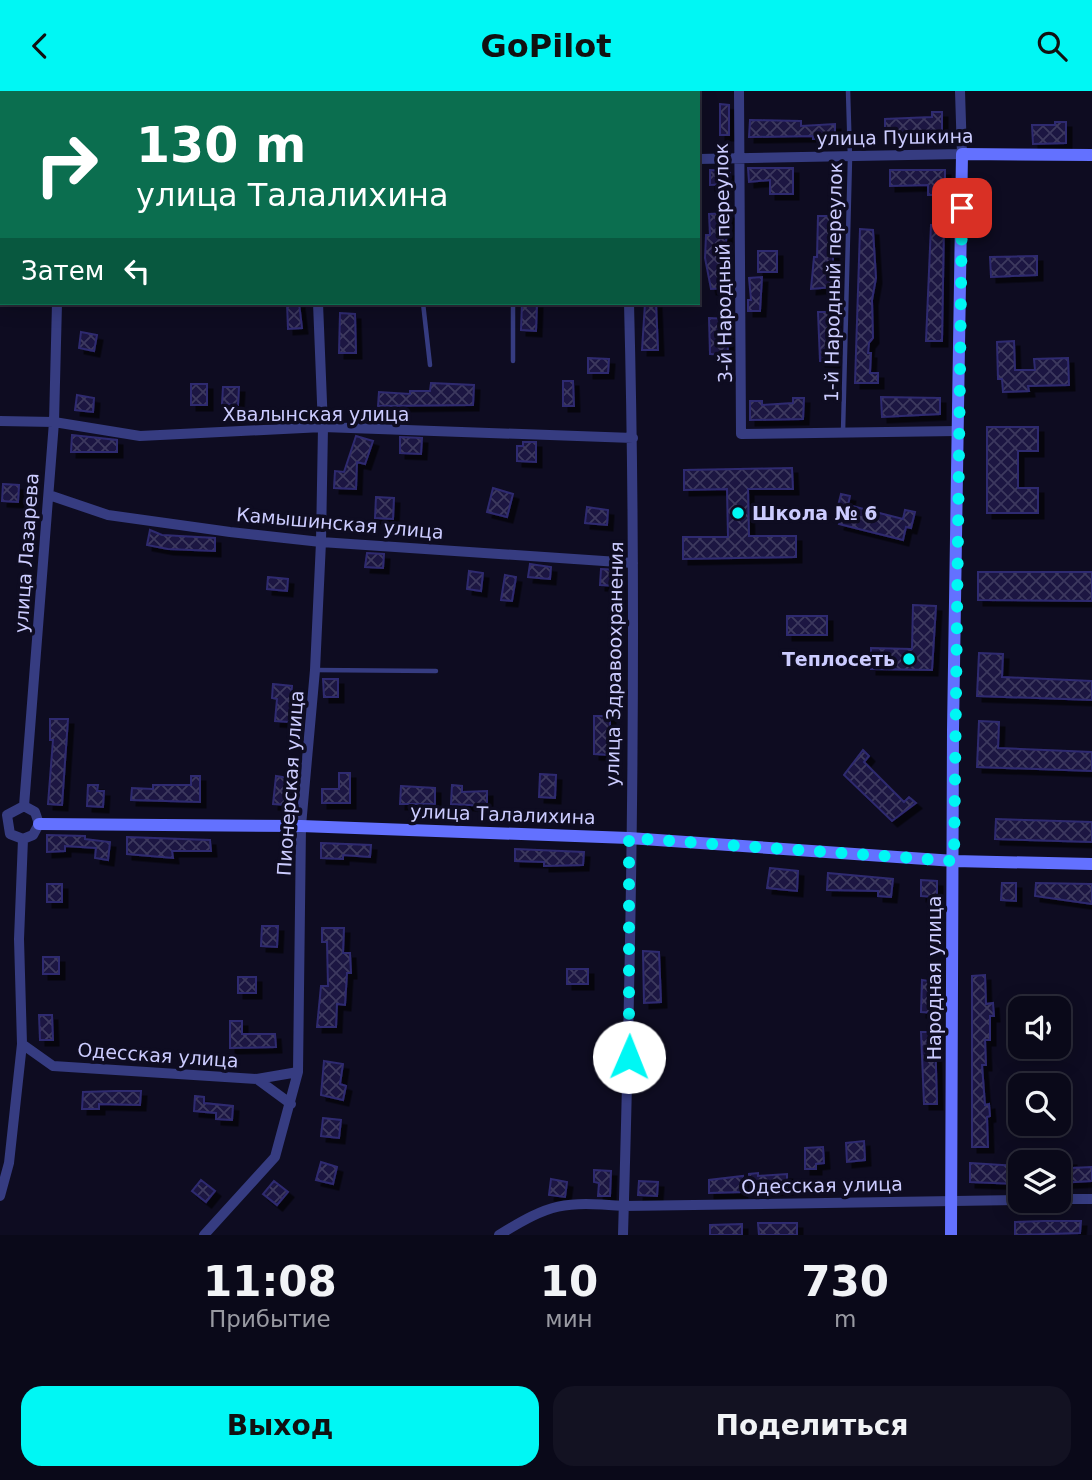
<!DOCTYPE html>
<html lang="ru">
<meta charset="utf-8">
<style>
:root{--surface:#0a0919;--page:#131222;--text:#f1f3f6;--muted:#999aa2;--line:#2a2a38;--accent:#00f7f4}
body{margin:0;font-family:"DejaVu Sans",sans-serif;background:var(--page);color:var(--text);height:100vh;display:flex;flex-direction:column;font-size:26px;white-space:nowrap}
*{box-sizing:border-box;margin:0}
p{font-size:23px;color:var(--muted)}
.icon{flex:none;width:38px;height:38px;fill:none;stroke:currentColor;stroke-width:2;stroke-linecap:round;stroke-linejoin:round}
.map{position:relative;height:1144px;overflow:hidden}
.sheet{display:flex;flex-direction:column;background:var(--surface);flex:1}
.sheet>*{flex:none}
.top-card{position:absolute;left:0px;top:0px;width:700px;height:214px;box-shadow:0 4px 18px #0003,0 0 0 2px var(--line);background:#0b6e4f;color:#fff;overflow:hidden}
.tools{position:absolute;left:1008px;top:905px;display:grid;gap:14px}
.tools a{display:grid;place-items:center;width:63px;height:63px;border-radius:14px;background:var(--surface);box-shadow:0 4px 18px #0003,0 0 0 2px var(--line);font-size:35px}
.pin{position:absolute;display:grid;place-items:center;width:60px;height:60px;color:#fff;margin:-30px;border-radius:14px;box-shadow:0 4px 10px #0006}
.me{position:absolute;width:77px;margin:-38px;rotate:1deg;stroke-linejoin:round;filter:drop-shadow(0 0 5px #0008)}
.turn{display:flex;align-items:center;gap:24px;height:147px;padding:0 21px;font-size:32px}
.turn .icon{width:91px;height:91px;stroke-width:2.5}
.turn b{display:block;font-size:49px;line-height:60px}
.then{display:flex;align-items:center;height:66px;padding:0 21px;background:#0003;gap:14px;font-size:26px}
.eta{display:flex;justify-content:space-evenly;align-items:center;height:119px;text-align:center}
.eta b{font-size:42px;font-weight:700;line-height:49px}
.button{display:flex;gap:14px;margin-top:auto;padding:14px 21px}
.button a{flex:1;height:80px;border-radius:21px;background:var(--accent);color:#111;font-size:28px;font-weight:700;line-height:80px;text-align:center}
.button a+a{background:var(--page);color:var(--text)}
header{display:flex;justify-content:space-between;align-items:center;height:91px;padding:0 21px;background:var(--accent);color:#111;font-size:32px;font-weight:700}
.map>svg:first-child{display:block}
</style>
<header><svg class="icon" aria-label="back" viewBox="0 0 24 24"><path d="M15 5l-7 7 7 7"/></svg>GoPilot<svg class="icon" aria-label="search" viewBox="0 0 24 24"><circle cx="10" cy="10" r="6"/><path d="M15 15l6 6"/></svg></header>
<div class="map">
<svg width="1092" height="1144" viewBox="0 0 1092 1144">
<defs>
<pattern id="building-cross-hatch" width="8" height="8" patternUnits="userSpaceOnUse" patternTransform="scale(1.75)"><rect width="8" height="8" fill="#1c1842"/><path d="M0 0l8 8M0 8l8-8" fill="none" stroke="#3c385e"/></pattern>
<filter id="shadow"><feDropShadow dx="5.5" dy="5.5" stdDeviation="0" flood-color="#0009"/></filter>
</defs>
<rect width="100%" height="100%" fill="#0e0c21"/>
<!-- building -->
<path fill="url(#building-cross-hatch)" stroke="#2f2a6f" stroke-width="2" filter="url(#shadow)" d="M720 13 729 14V44H720Z
M932 21H942V45H885V28L932 26Z
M750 29 801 30V35L835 33V48H813V45L749 46Z
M1055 31H1066V52L1033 53 1032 34H1055Z
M748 77H793V103H770V89L749 91Z
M710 79 730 80 729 93 710 94Z
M890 79H945V104H928V94L890 95Z
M729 122 725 160 727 197 711 198 705 167 706 144H710L709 123Z
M818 125H833V196L811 198 814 166H817Z
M931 134H944L942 250H926Z
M860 138 873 139 876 187 872 209 873 247 869 252 868 262H871L870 282H878V292H855Z
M758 160H777V181H758Z
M1037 165V184L991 186 990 166Z
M762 186 760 220H748V209H751L749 187Z
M287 212H299L302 237 288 238Z
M522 212H537L536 240 521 239Z
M645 212H656L658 259H642Z
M818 221H835L834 271 820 270Z
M340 222 355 223 356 262H339Z
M709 227 727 228 728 264 710 263Z
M81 241 97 244 94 260 79 257Z
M1014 250 1015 279H1035L1034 268 1068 267 1069 294 1028 295 1029 300 1003 301 1002 288H998L997 251Z
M588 267 609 268 608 282H588Z
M563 290H573L574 315H563Z
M431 292 474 294 473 314 378 315 379 301 410 303V300H430Z
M191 293H207V314H191Z
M223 296H239L238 314 222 313Z
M77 304 94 307 93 321 75 319Z
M881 306 940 307V323L882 326Z
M793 307H804L803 328 750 329V310H762V314L793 312Z
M987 336H1038V360H1018V397H1038V422H987Z
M72 344 117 349V361H71Z
M356 345 373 350 365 373 357 371 356 398 334 397 335 380 344 381Z
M400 346 422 347 421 363 400 362Z
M523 351H536V371L517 370V355H523Z
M792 377 793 398H748L749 445H796V466L683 468V446H728L727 398 684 399V379Z
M3 393 19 394 18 411 2 410Z
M493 397 513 403 507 426 487 421Z
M841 403 850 405 848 414 903 428 905 419 915 421 911 437 906 436 903 449 839 433 843 420 837 419Z
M376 406 394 407 393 428 375 427Z
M587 416 608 419 607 434 585 432Z
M150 439 162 444 215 447V460L168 458 147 454Z
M367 462 384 463 383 477 365 476Z
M530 473 551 476 550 488 528 486Z
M601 478 619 479 618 495 600 494Z
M469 480 483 482 481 500 467 498Z
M978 481H1092V510L978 509Z
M505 484 516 486 512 510 501 509Z
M268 486 288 488 287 500 267 498Z
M913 514 936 515 932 579 871 578V557L912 558Z
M787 525H827V544H787Z
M979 562 1003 563 1002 586 1092 590V609L977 605Z
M323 588H338V606H324Z
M273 593 292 595 289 631 275 630 277 608 272 607Z
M594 625H610V664L594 663Z
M50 628H68L62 714 48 713 53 649H50Z
M979 630 999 631 998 657 1092 661V680L977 676Z
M863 659 869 665 864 671 904 711 909 706 916 712 892 730 844 684Z
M339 682H350V712H322V698H339Z
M540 683 556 684 555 707 539 706Z
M191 685H200V711L131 709 132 697 153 698V694H191Z
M276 685 290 687 287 714 273 713Z
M88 694H98L97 700H104L103 716 87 715Z
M452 694 462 695V701L487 700V715L451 713Z
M401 695 435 697V713H400Z
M996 728 1092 731V751L995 748Z
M47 744 85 745V748L110 751 108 769 95 767 96 757 65 755V760L47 761Z
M127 746 210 749 211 760H172L173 767 127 763Z
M321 752 371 754 370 766 343 764V768L321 767Z
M515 758 584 761 583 774 544 775V771L515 770Z
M770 777 798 780 797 800 767 797Z
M828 782 893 788 891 806 878 805V800L827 799Z
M921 789 937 790V806L921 805Z
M1002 792H1016V810L1001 809Z
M1036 792 1092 793V813L1035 805Z
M47 793H62V811H47Z
M262 835H278L277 856 261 855Z
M322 837H344L343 862H350L351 882H347L345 914 337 913 336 936H317L321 895H328L327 851H322Z
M643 860 659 861 661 911 644 912Z
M43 866H59V883H43Z
M567 878H588V893H567Z
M985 884 986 913 993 912 994 925H990V949H985L986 974H982L985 1014 989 1013 990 1025 987 1026 988 1056H972V885Z
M238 886H256V902H238Z
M922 889 937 891 935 922 921 921Z
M39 924H52L53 949H40Z
M230 930H242V943H275L276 956 230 957Z
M921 941H935L937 1013H924Z
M324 970 343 973 340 993 346 995 343 1009 321 1004Z
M115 1000H141L140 1014 99 1013V1018H82L83 1001Z
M195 1005 204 1006V1012L233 1015 232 1029 216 1028V1022L194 1020Z
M323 1027 341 1029 339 1047 321 1045Z
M864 1050 865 1069 847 1071 846 1052Z
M823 1056 824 1072 816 1073V1078H805V1057Z
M1059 1069H1071L1072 1077 1092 1076V1090L1059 1092Z
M321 1071 337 1076 333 1093 316 1089Z
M970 1072 1018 1075V1093L970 1091Z
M594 1079 611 1080 610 1105H598L599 1092 594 1091Z
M758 1082V1085L787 1083V1098L756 1099 755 1091H749V1083Z
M743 1085 742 1101 709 1102V1089Z
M551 1088 567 1091 565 1106 549 1104Z
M201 1089 215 1100 206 1111 192 1100Z
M274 1090 288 1101 277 1114 263 1103Z
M639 1090 658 1091 657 1105 638 1104Z
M1044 1130H1081L1080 1142 1015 1144V1131Z
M758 1132H797V1144H759Z
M742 1133V1144H710V1134Z"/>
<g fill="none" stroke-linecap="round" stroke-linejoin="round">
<!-- lane -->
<path stroke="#363c81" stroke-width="4.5" d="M192 0V2
M420 0V2
M515 0V2
M423 212 430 274
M513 212V270
M843 341 850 67 848 0
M315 579 436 580"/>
<!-- street -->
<path stroke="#363c81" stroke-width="10" d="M68 0V2
M739 0 741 343 958 340
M314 2V0
M627 2V0
M0 59 2 60
M698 68 962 63 960 0
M0 330 54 331 140 345 323 336 633 347
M49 404 108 424 230 441 321 451 633 472
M24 715 54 331 57 212
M24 715 35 721 39 733 33 744 23 748 10 743 7 724Z
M22 953 53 975 257 988 298 981
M257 988 291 1013
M0 1105 9 1072 22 953 19 848 23 748
M1059 1108H1092
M204 1144 275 1066 298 981 301 735 315 579 321 451 323 336 318 212
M499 1144C551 1112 563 1110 624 1115L1020 1109
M623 1144C632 834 637 522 629 212"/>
<!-- secondary -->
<path stroke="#6371ff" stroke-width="12" d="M39 733 301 735 629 747 954 770 1092 773
M951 1144 953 639 962 63 1092 64"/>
</g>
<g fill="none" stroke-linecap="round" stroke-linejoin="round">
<!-- route -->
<path stroke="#00f7f4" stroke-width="12" stroke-dasharray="0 21.6" d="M629 966V747L954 770 962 117"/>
</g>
<!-- markers -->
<g fill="#00f7f4" stroke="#0e0c21" stroke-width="2.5">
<circle cx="738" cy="422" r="7"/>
<circle cx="909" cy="568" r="7"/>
</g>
<g text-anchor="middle" stroke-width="7" stroke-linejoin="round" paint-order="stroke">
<!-- street labels -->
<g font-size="19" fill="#ccf" stroke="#0e0c21">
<text transform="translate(895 46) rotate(-1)" y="7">улица Пушкина</text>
<text transform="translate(723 172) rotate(-91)" y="7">3-й Народный переулок</text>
<text transform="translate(833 191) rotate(-89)" y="7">1-й Народный переулок</text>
<text x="316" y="330">Хвалынская улица</text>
<text transform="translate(340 432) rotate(5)" y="7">Камышинская улица</text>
<text transform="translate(26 462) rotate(-86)" y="7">улица Лазарева</text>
<text transform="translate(614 573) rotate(-89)" y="7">улица Здравоохранения</text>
<text transform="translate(290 692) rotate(-86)" y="7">Пионерская улица</text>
<text transform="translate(503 723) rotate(2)" y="7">улица Талалихина</text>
<text transform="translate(934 887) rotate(-90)" y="7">Народная улица</text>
<text transform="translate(158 964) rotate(4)" y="7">Одесская улица</text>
<text transform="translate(822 1094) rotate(-1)" y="7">Одесская улица</text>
</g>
<!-- poi labels -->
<g font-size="19" font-weight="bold" fill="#ccf" stroke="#0e0c21" text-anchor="start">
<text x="752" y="429">Школа № 6</text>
<text x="895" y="575" text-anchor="end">Теплосеть</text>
</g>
</g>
</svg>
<div class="tools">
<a><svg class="icon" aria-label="sound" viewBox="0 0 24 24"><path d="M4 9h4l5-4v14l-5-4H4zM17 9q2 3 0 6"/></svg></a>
<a><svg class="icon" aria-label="search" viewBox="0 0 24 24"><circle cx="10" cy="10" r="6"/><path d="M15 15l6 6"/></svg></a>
<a><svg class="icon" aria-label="layers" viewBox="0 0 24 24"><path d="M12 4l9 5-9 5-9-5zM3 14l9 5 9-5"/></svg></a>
</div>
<div class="pin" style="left:962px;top:117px;background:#d93025"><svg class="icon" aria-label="arrive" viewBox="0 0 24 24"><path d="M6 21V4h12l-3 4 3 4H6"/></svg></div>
<svg class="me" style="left:629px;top:966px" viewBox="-20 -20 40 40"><circle r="19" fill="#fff"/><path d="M0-13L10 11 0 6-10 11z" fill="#00f7f4"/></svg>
<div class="top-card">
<div class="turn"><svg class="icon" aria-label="right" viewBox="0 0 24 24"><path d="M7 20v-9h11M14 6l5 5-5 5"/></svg><div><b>130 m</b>улица Талалихина</div></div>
<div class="then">Затем<svg class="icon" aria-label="left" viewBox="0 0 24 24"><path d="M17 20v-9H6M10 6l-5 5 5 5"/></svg></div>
</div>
</div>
<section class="sheet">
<div class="eta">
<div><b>11:08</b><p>Прибытие</p></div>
<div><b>10</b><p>мин</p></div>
<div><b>730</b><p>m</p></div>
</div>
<div class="button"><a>Выход</a><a>Поделиться</a></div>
</section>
